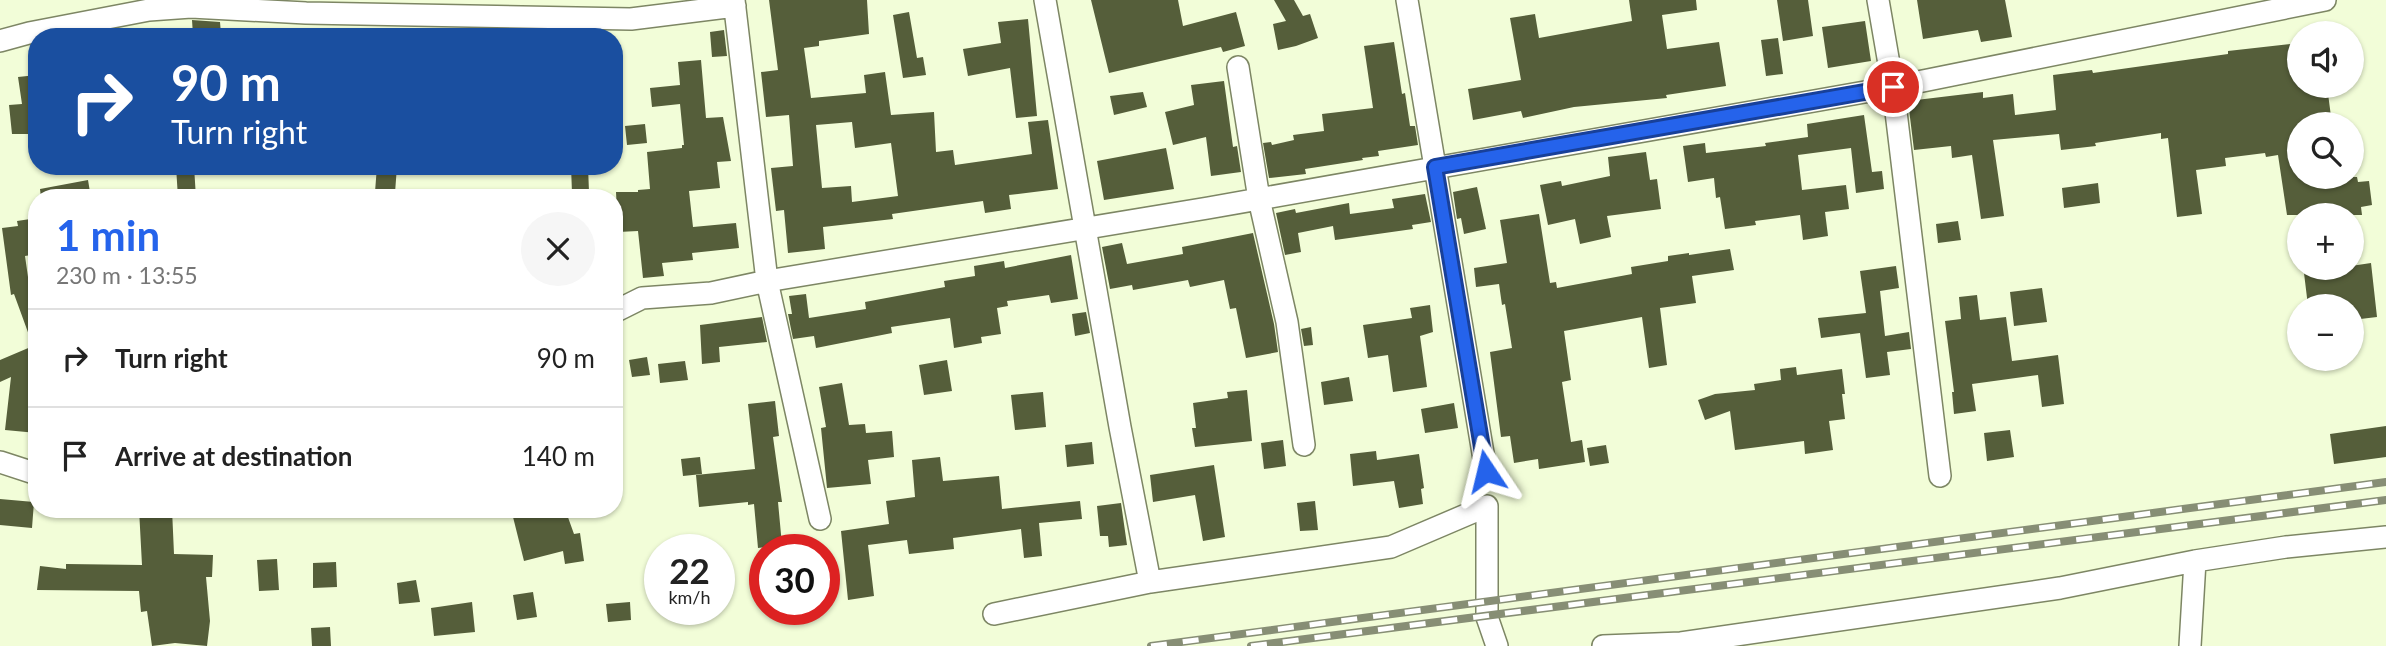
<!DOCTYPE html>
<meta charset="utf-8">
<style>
:root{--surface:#fff;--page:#f6f6f6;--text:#222;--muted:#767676;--line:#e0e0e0;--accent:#2563eb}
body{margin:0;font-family:Lato,sans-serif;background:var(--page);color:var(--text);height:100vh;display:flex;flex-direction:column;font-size:26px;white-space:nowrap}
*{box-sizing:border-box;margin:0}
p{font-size:23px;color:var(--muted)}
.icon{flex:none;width:38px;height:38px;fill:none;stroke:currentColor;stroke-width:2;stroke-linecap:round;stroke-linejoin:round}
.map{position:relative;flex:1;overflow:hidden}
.panel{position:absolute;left:28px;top:189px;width:595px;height:329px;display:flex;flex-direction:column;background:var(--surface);border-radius:28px;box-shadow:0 2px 5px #0004}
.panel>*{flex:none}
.banner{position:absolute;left:28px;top:28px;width:595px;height:147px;border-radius:28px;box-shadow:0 2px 5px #0004;background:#1a4fa0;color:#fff;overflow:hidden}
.buttons{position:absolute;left:2287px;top:21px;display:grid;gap:14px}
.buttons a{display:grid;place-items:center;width:77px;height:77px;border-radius:50%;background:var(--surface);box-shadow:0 2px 5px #0004;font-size:35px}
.speed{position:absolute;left:644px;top:534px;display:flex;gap:14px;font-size:35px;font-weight:700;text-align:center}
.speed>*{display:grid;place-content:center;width:91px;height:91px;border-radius:50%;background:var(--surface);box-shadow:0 2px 5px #0004;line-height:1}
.speed small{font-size:18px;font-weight:400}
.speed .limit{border:10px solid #d22;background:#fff;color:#111}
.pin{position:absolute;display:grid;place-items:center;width:60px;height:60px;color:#fff;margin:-30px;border:4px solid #fff;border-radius:50%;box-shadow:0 2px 7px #0007}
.me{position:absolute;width:77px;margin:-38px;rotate:350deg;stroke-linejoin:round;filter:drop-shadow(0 0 5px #0008)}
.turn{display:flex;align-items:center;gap:24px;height:147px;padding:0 28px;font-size:32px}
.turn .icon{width:91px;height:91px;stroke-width:2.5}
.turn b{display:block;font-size:49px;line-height:60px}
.round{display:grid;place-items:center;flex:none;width:74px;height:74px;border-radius:37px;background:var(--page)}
.summary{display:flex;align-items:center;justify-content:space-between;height:119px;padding:0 28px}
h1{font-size:42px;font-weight:700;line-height:52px;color:var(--accent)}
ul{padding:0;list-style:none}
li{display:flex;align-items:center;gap:21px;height:98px;padding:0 28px;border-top:2px solid var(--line)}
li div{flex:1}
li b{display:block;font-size:26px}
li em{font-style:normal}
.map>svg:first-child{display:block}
</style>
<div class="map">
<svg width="2386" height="646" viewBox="0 0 2386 646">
<rect width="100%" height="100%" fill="#f2fdd8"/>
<!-- building -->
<path fill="#555e3a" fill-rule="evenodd" d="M769 0H867L869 34 819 41V46L804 48 811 98 866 93 864 75 885 72 891 115 934 112 936 152 953 150 955 165 1032 154 1028 122 1048 120 1058 189 1009 195 1011 209 985 213 983 201 892 214 893 219 823 227 825 249 788 253 784 210 776 211 771 168 793 166 789 115 766 117 761 72 778 70ZM852 122 855 148 891 143 898 196 852 202 851 186 822 188 816 125Z
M1091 0H1178L1183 26 1236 12 1245 46 1223 52 1221 47 1109 73Z
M1274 0H1294L1303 16 1310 14 1318 38 1296 46 1278 50 1273 24 1286 21Z
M1629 0H1696L1697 10 1662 15 1667 49 1719 42 1726 86 1666 95 1667 98 1574 107 1523 118 1521 111 1473 120 1468 89 1521 80 1510 18 1535 14 1539 38 1632 21Z
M1777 0H1808L1813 36 1783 41Z
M1917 0H2005L2012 37 1981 42 1978 30 1923 39Z
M909 12 917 58 923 57 926 75 903 78 893 15Z
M1028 19 1037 116 1016 118 1010 68 968 76 963 49 1001 43 998 22Z
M192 20 220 22 221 34 193 35Z
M1865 21 1871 61 1828 68 1822 27Z
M724 30 727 56 712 57 710 32Z
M1778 38 1783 74 1766 76 1761 40Z
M1394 42 1402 94 1405 93 1410 126H1415L1418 145 1378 151 1379 156 1362 158 1363 160 1305 169 1306 174 1269 178 1263 143 1271 142 1272 145 1294 140 1293 135 1324 131 1322 114 1373 108 1364 46Z
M2300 43V86H2327L2332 124H2300V177H2357L2358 182 2369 181 2372 205 2361 207 2362 215H2287L2278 155 2266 157 2265 153 2225 158 2226 166 2196 170 2202 214 2177 217 2168 138 2161 139V133L2095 143 2096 146 2061 150 2059 134 1993 140 2004 216 1981 219 1972 155 1952 158 1951 146 1914 150 1908 101 1983 92V98L2013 94 2015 115 2056 110 2053 75 2092 70 2093 73 2228 54V51Z
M701 60 706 118 723 117 731 161 717 162 720 188 689 191 693 227 736 223 739 248 692 253 693 260 662 263 664 276 643 278 638 231 618 232 616 192H638V190L650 189 647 152 682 148V145H684L680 104 652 107 650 88 680 85 678 62Z
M37 75V134H12L9 105 22 104 18 77Z
M1224 81 1233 147 1237 146 1241 172 1211 176 1206 137 1173 145 1165 112 1194 105 1191 85Z
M1143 92 1147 107 1114 115 1110 96Z
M1864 115 1872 172 1882 171 1884 189 1856 193 1851 148 1798 155 1802 190 1846 185 1849 209 1825 212 1828 236 1803 240 1800 215 1755 221 1756 225 1725 229 1720 197 1716 198 1714 178 1688 182 1683 146 1705 143 1706 153 1766 146 1765 143 1808 137 1807 124Z
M645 124 647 143 627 145 625 126Z
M1166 148 1174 189 1104 200 1097 161Z
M1646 152 1650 180 1657 179 1661 209 1607 216 1611 237 1580 244 1575 219 1548 225 1540 185 1561 181 1562 186 1610 176 1608 157Z
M176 166H194L196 198H178Z
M377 166H397L395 193 375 192Z
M571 166H588L589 192 572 193Z
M88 180 91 198H41L40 189Z
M2098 183 2100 203 2064 208 2062 188Z
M1477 187 1486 229 1464 234 1461 218 1457 219 1453 192Z
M1425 194 1431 222 1412 225 1413 229 1335 240 1333 226 1298 233 1301 252 1285 255 1276 213 1295 209 1296 213 1349 203 1350 214 1394 208 1392 199Z
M1539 214 1550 283 1556 282 1557 288 1632 274 1631 267 1668 261V256L1689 253V255L1730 249 1734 270 1692 276 1696 303 1660 308 1667 365 1649 368 1642 317 1564 331 1571 380 1562 382 1571 442 1582 440 1585 462 1539 469 1538 459 1514 463 1510 436 1501 437 1490 352 1512 348 1505 304 1502 305 1499 284 1476 287 1474 268 1507 263 1500 220Z
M37 218V254L25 256 30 291 37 309V433L5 430 11 377 0 382V360L33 346 14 294 11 295 2 228 18 226 17 221Z
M1958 221 1961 240 1938 243 1936 224Z
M1253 233 1274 324 1278 352 1246 358 1236 308 1230 309 1224 280 1190 287 1188 280 1133 290 1132 285 1110 289 1102 247 1122 243 1127 264 1183 254 1182 247Z
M1071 255 1078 299 1051 303 1049 295 1007 301 1008 306 997 308 1001 334 981 337 982 343 954 348 950 318 891 327 892 333 816 348 814 336 793 339 788 314H792L789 296 806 294 809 318 866 309 865 302 945 287 944 281 975 276 974 266 1004 261 1005 268Z
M2371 263 2377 317 2352 320V306H2308L2304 273Z
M1896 266 1899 288 1880 291 1885 336 1909 332 1911 349 1887 352 1890 375 1866 378 1860 333 1821 338 1818 318 1866 313 1860 271Z
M2042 288 2047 322 2014 326 2010 292Z
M1977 295 1980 320 2006 317 2012 361 2058 355 2064 404 2042 407 2038 375 1972 384 1976 411 1954 414 1952 392H1954L1945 321 1961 319 1959 297Z
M1430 305 1433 332 1420 336 1427 387 1393 392 1388 355 1368 358 1363 325 1412 318 1410 308Z
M1086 312 1090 333 1075 336 1072 314Z
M762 317 767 342 719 347 720 362 702 364 700 325Z
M1311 327 1313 345 1304 346 1301 329Z
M647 357 650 375 632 377 629 360Z
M947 360 952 391 924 395 919 365Z
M685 361 688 380 660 383 658 364Z
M1796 367 1797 375 1842 369 1845 394H1842L1845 419 1829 421 1833 450 1805 454 1804 441 1735 450 1730 411 1705 420 1698 400 1715 394 1755 390 1754 384 1781 380 1780 369Z
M1349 377 1353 401 1324 405 1321 382Z
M842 383 849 425 865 424 866 433 892 431 894 457 868 460 871 484 827 488 821 428 826 427 819 387Z
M1247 390 1252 441 1195 447 1192 428H1196L1193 403 1228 398 1227 392Z
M1043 392 1046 427 1015 430 1011 395Z
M775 401 779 436 773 437 782 502H778L782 545 758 548 754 504 748 505V502L699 507 696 475 755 469 748 404Z
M1454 403 1458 428 1425 433 1421 409Z
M2386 426V457L2334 464 2330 434Z
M2010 430 2014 457 1987 461 1984 433Z
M1283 440 1286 466 1264 469 1261 443Z
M1092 442 1094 464 1067 467 1065 445Z
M1606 445 1609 463 1590 466 1587 448Z
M1376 451 1377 460 1419 454 1424 488 1421 489 1423 504 1399 508 1394 481 1353 486 1350 454Z
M700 457 702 474 683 476 681 459Z
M940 457 943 481 999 476 1002 509 1080 501 1082 519 1039 523 1042 556 1024 558 1021 529 953 538 954 549 909 554 907 540 868 545 874 596 848 600 841 531 889 524 886 501 915 497 912 460Z
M1214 465 1225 537 1203 541 1195 495 1153 502 1150 475Z
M0 499 34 502 32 528 0 525Z
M1315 501 1318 530 1300 531 1297 503Z
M1121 503 1127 545 1109 547 1108 536H1100L1097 506Z
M139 509H172L174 554 213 555 212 577H206L210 621 207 646 175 643 152 646 147 611 141 612 139 591 37 590 40 566 66 569V564L142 565Z
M511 509H565L574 534 580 533 584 561 565 564 563 551 524 561Z
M277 559 279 590 259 591 257 560Z
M336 562 337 587 313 588V563Z
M416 580 420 602 399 604 397 583Z
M533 592 537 617 517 620 513 595Z
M472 602 475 632 434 636 431 608Z
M630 602 631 620 608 622 606 604Z
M330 627 331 646H312L311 628Z"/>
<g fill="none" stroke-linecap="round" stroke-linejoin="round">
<!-- minor casing -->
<g stroke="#7d8664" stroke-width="24">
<path id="minor" d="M734 0 767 281 820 519
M1045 0 1120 427 1150 582
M1407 0 1486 471
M1878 0 1893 87 1940 476
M0 41 29 33 149 10 191 7 306 13 631 19 735 6
M1238 67 1259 199 1287 322 1304 445
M614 312 642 298 711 293 767 281 1208 208 1893 87 2325 0
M0 462 37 474
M994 614 1150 582 1391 547 1487 506V617L1497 646
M1603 646 1681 643 2060 588 2195 561 2286 547 2386 537
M2190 646 2195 561"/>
</g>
<!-- minor -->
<use href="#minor" stroke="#fff" stroke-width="21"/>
<!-- rail casing -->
<g stroke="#878e75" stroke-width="8">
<path id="rail" d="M1151 646 2386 482
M1251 646 2386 500"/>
</g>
<!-- rail -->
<use href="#rail" stroke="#fff" stroke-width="5" stroke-dasharray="16" stroke-linecap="butt"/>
</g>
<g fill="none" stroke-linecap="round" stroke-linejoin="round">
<!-- route casing -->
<g stroke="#184099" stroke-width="18">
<path id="route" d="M1486 471 1435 167 1893 87"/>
</g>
<!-- route -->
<use href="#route" stroke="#2563eb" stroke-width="12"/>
</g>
</svg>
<div class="buttons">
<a><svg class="icon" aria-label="sound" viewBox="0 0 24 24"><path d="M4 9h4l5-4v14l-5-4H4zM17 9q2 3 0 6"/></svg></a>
<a><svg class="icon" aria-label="search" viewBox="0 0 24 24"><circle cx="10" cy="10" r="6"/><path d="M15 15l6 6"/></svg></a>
<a>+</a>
<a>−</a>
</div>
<div class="speed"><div>22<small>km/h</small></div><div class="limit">30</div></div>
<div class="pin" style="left:1893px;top:87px;background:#d93025"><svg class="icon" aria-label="arrive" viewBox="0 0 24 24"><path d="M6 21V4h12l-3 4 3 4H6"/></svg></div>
<svg class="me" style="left:1486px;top:471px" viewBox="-20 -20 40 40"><path d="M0-17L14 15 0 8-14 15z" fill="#2563eb" stroke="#fff" stroke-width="4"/></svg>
<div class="banner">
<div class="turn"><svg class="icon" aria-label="right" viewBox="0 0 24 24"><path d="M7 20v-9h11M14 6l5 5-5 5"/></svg><div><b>90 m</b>Turn right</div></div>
</div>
<section class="panel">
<div class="summary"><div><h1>1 min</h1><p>230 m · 13:55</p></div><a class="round"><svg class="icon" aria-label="close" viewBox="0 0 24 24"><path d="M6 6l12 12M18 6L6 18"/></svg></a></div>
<ul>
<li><svg class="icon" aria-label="right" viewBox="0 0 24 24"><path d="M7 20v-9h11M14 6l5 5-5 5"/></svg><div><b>Turn right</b></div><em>90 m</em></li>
<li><svg class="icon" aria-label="arrive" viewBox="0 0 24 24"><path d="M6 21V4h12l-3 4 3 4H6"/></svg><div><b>Arrive at destination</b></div><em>140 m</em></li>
</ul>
</section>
</div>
